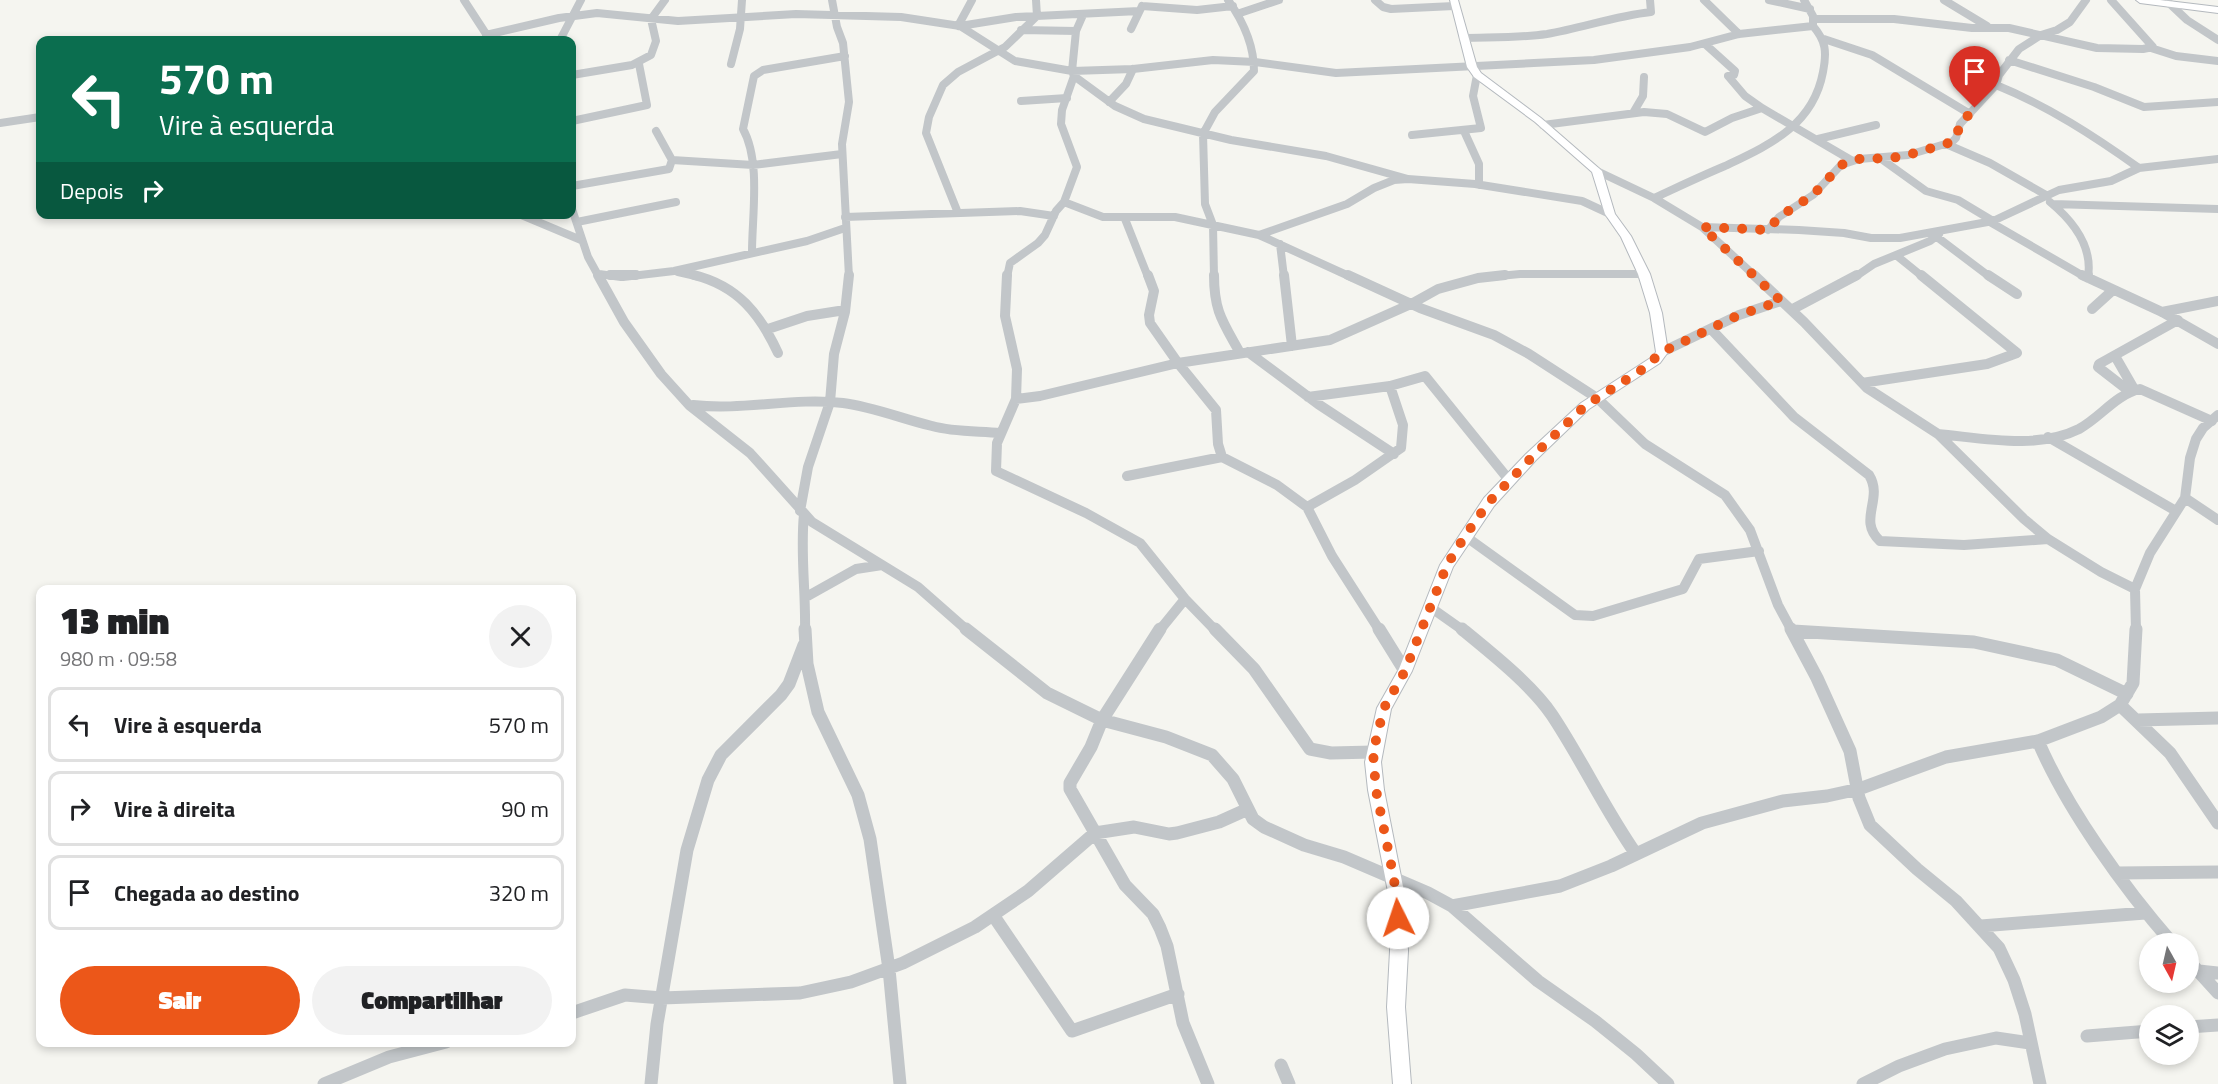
<!DOCTYPE html>
<html lang="pt">
<meta charset="utf-8">
<style>
:root{--surface:#fff;--page:#f2f2f2;--text:#202124;--muted:#757577;--line:#e0e0e0;--accent:#ec5719}
body{margin:0;font-family:"Titillium Web",sans-serif;background:var(--page);color:var(--text);height:100vh;display:flex;flex-direction:column;font-size:22px;white-space:nowrap}
*{box-sizing:border-box;margin:0}
p{font-size:20px;color:var(--muted)}
.icon{flex:none;width:33px;height:33px;fill:none;stroke:currentColor;stroke-width:2;stroke-linecap:round;stroke-linejoin:round}
.map{position:relative;flex:1;overflow:hidden}
.side{position:absolute;left:36px;top:585px;width:540px;height:462px;display:flex;flex-direction:column;background:var(--surface);border-radius:12px;box-shadow:0 3px 9px #0003}
.side>*{flex:none}
.top-card{position:absolute;left:36px;top:36px;width:540px;height:183px;border-radius:12px;box-shadow:0 3px 9px #0003;background:#0b6e4f;color:#fff;overflow:hidden}
.needle{width:39px;rotate:172deg}
.tools{position:absolute;left:2139px;top:933px;display:grid;gap:12px}
.tools a{display:grid;place-items:center;width:60px;height:60px;border-radius:50%;background:var(--surface);box-shadow:0 3px 9px #0003;font-size:30px}
.pin{position:absolute;display:grid;place-items:center;width:51px;height:51px;color:#fff;margin:-62px -26px;border-radius:50% 50% 50% 0;rotate:-45deg;box-shadow:0 0 6px #0007}
.pin .icon{rotate:45deg}
.me{position:absolute;width:66px;margin:-33px;rotate:356deg;stroke-linejoin:round;filter:drop-shadow(0 0 4px #0008)}
.turn{display:flex;align-items:center;gap:21px;height:126px;padding:0 24px;font-size:27px}
.turn .icon{width:78px;height:78px;stroke-width:2.5}
.turn b{display:block;font-size:42px;line-height:51px}
.then{display:flex;align-items:center;height:57px;padding:0 24px;background:#0003;gap:12px;font-size:22px}
.round{display:grid;place-items:center;flex:none;width:63px;height:63px;border-radius:32px;background:var(--page)}
.summary{display:flex;align-items:center;justify-content:space-between;height:102px;padding:0 24px}
h1{font-size:36px;font-weight:800;line-height:45px}
.button{display:flex;gap:12px;margin-top:auto;padding:12px 24px}
.button a{flex:1;height:69px;border-radius:36px;background:var(--accent);color:#fff;font-size:24px;font-weight:800;line-height:69px;text-align:center}
.button a+a{background:var(--page);color:var(--text)}
ul{padding:0;list-style:none}
li{display:flex;align-items:center;gap:18px;height:75px;margin:0 12px 9px;padding:0 12px;border:3px solid var(--line);border-radius:12px}
li div{flex:1}
li b{display:block;font-size:22px}
li em{font-style:normal}
.map>svg:first-child{display:block}
</style>
<div class="map">
<svg width="2218" height="1084" viewBox="0 0 2218 1084">
<rect width="100%" height="100%" fill="#f5f5f0"/>
<g fill="none" stroke-linecap="round" stroke-linejoin="round">
<!-- secondary casing -->
<g stroke="#b4b9be" stroke-width="2">
<path id="secondary" d="M1450 0H1458L1477 67 1481 73 1541 118 1602 171 1615 214 1631 236 1650 274 1662 313 1668 352 1660 363 1589 409 1536 460 1494 506 1453 567 1412 671 1391 709 1381 762 1384 790 1406 902 1408 951 1405 1007 1411 1084H1393L1387 1007 1390 951V902L1368 790 1365 762 1377 708 1399 669 1440 565 1484 498 1526 454 1581 403 1652 357 1656 352 1650 313 1638 274 1621 237 1605 214 1592 172 1535 122 1474 77 1467 67Z
M2136 0H2160L2218 7V13L2140 3Z"/>
</g>
<!-- street-far2 -->
<path stroke="#c2c6c9" stroke-width="8" d="M464 0 490 40
M832 0 837 27 843 43 849 102 842 144 849 277
M1036 0 1037 16
M1375 0 1383 7 1391 9 1454 6
M1704 0 1739 34
M1769 0 1810 9
M1944 0 1987 26
M2169 3 2187 20 2218 40
M1142 6 1197 10 1233 6
M1237 14 1279 0
M1083 15 1076 31 1072 71 1074 76 1115 106 1144 119 1231 140 1326 156 1408 179
M1813 19H1894L1972 28H2009L2097 48 2143 49 2153 47 2111 0
M958 26 972 0
M960 26 1016 17 1139 11
M1131 29 1142 6
M1021 30 1076 31
M486 35 559 18 597 13 678 21 796 14 901 17 960 26 1015 61 1072 71 1133 69 1213 60 1255 62 1336 73 1594 60 1690 47 1739 34 1813 26
M1463 38C1491 37 1519 38 1547 34 1582 28 1615 16 1651 12L1650 0
M1824 39 1872 55 1970 114
M560 40 581 0
M1705 44 1735 71 1734 75 1728 76 1745 96 1762 108 1851 160
M2151 48 2176 56 2218 61
M2009 60 2094 87 2144 107 2218 102
M731 64 740 29 742 0
M572 75 632 65 651 55 656 41 651 19 665 0
M1996 85C2048 106 2094 136 2139 168
M1021 101 1067 98
M1109 102 1126 84 1133 69
M1633 113 1643 96 1644 77
M572 121 647 105 639 64
M0 123 40 117
M1543 125 1644 112 1667 114 1705 132 1732 118 1762 108
M1464 131 1479 164V185
M1412 135 1481 128 1473 96 1477 75
M1818 139 1876 125
M1946 144 1990 163 2046 195
M1880 158 1926 191 1958 200 1993 221
M672 160 753 165 842 154
M1597 171 1654 198 1702 227 1756 277
M572 186 669 169 672 160 656 131
M1654 198C1678 187 1701 176 1725 166 1769 145 1813 126 1823 72 1827 52 1826 41 1813 26V16L1804 0
M1064 202 1103 217H1175L1259 235 1351 277
M2050 202C2073 221 2093 246 2088 277
M2053 204 2218 209
M572 209 588 257 599 277
M958 213 926 133 929 117 943 85 958 72 1005 47 1037 16
M519 214 581 240
M845 217 1020 211 1054 216
M1125 219 1148 277
M577 222 676 202
M1990 222 2085 277
M1703 227 1799 230 1844 233 1871 238H1900L1993 221 2059 190 2111 181 2139 168 2218 159
M1768 230 1779 217 1813 195 1841 165 1859 159 1908 155 1952 142 1956 138 1960 124 1996 85 1999 75 2019 49 2041 35 2057 30 2070 22 2086 0
M1259 235 1347 204 1374 188 1394 180 1408 179 1475 184 1582 201 1610 214
M1937 237 1990 277
M1280 244 1284 277
M752 252C752 216 761 161 743 129L754 76 763 70 845 56
M1897 256 1923 277
M678 272 700 277
M599 274 621 277
M623 277 674 271 807 241 845 228
M1007 277 1010 263 1038 243 1045 235 1056 211 1064 202 1077 167 1061 124 1062 110 1074 76
M1214 277 1213 225 1205 204 1203 134 1215 112 1254 71C1254 45 1243 21 1228 0
M1489 277 1520 274H1644
M1855 277 1874 264 1930 241 1939 234"/>
<!-- street-far1 -->
<path stroke="#c2c6c9" stroke-width="10" d="M598 275 624 322 661 374 689 405 750 453 812 522 918 587 968 631
M610 275H636
M694 275C738 286 760 314 778 353
M1007 275 1005 316 1017 369 1016 399 997 443 996 471 1086 513 1140 543 1185 599 1216 631
M1148 275 1154 291 1149 315 1150 323 1178 363 1216 410 1218 444 1222 457
M1214 275C1214 312 1223 322 1240 353
M1284 275 1292 346
M1348 275 1420 308 1494 335 1529 354 1597 398 1645 444 1725 495 1750 530 1778 605 1792 631
M1754 275 1804 322 1867 388 1938 434 2024 519 2048 539 2101 572 2135 589
M1988 275 2017 294
M2082 275 2162 312 2218 344
M2088 278V275
M2092 309 2113 290
M1791 310 1857 275
M2162 312 2218 301
M768 329 807 316 845 310
M1711 329 1794 417 1869 475C1884 499 1857 520 1880 541L1964 545 2048 539
M1248 352 1318 404 1394 454
M1662 352 1739 315 1781 301
M2115 356 2134 389
M1862 383 1987 364 2017 353 1921 275
M2129 391 2098 367 2099 364 2178 320
M1308 397 1390 386 1425 376 1509 480
M1016 399 1040 396 1178 363 1330 340 1411 304 1438 289 1478 278 1505 275
M693 405C743 411 793 397 843 403 874 407 902 419 932 426 953 432 978 431 1000 433
M1938 434C1982 438 2037 450 2079 429 2101 417 2115 395 2140 389L2212 421
M2048 437 2176 511
M1127 476 1222 457 1277 485 1307 507 1332 556 1380 631
M2185 498 2218 520
M1307 507 1355 480 1401 448 1403 425 1390 386
M800 511 808 467 830 402 834 354 845 312 849 275
M804 514C800 553 806 592 805 631
M1465 536 1575 615 1593 616 1683 589 1699 559 1759 551
M806 597 856 569 882 565
M1430 607 1464 631
M1159 631 1185 599
M2136 631 2135 589 2150 553 2185 498 2190 458 2196 439 2203 428 2218 415"/>
<!-- street -->
<path stroke="#c2c6c9" stroke-width="13" d="M805 629 807 664 818 712 858 795 870 839 889 969 900 1084
M966 629 1047 693 1102 720 1166 737 1212 755 1233 779 1253 819 1264 827 1304 845 1344 857 1428 893 1452 906 1538 981 1595 1021 1636 1054 1668 1084
M1160 629 1102 720 1091 747 1070 783V789L1125 885 1153 914 1160 928 1167 946 1183 1023 1208 1084
M1215 629 1254 669 1310 749 1331 753 1373 752
M1379 629 1405 671
M1462 629C1490 652 1532 685 1552 715 1582 760 1605 810 1636 854
M1791 629 1817 678 1850 751 1859 798 1870 825 1917 869 1956 901 1999 948 2014 980 2025 1014 2040 1084
M1793 631 1974 642 2057 660 2127 694
M2120 705 2170 753 2218 823
M2138 720 2218 718
M2038 741C2067 809 2124 888 2173 944
M2117 873 2218 872
M1452 906 1560 886 1611 866 1702 823 1783 801 1827 796 1859 789 1946 757 2038 741 2101 717 2120 705 2133 683 2136 629
M993 915 1072 1031 1178 994
M1981 926 2145 913
M2188 960 2218 993
M2199 971 2218 973
M572 1013 625 995 662 998 800 993 851 982 903 963 975 927 1028 891 1095 833 1134 827 1169 834 1177 833 1219 822 1248 809
M2188 1027 2218 1025
M2087 1036 2150 1031
M1281 1065 1289 1084
M324 1084 389 1057 446 1042
M651 1084 657 1024 687 850 708 780 721 755 781 695 789 684 804 645
M1863 1084 1899 1066 1945 1049 1996 1038 2030 1043"/>
<!-- secondary -->
<use href="#secondary" fill="#fff" fill-rule="evenodd"/>
</g>
<g fill="none" stroke-linecap="round" stroke-linejoin="round">
<!-- route -->
<path stroke="#ec5719" stroke-width="10" stroke-dasharray="0 18" d="M1398 918 1394 879 1376 790 1373 752 1384 708 1405 671 1447 565 1465 536 1489 502 1532 457 1585 406 1643 369 1662 352 1739 315 1781 301 1702 227 1768 230 1779 217 1813 195 1841 165 1858 159 1892 158 1908 155 1952 142 1956 138 1960 124 1975 108"/>
</g>
</svg>
<div class="tools">
<a><svg class="needle" viewBox="-14 -14 28 28"><path d="M0-13l5 13h-10z" fill="#e53935"/><path d="M0 13l5-13h-10z" fill="#757577"/></svg></a>
<a><svg class="icon" aria-label="layers" viewBox="0 0 24 24"><path d="M12 4l9 5-9 5-9-5zM3 14l9 5 9-5"/></svg></a>
</div>
<div class="pin" style="left:1975px;top:108px;background:#d93025"><svg class="icon" aria-label="arrive" viewBox="0 0 24 24"><path d="M6 21V4h12l-3 4 3 4H6"/></svg></div>
<svg class="me" style="left:1398px;top:918px" viewBox="-20 -20 40 40"><circle r="19" fill="#fff"/><path d="M0-13L10 11 0 6-10 11z" fill="#ec5719"/></svg>
<div class="top-card">
<div class="turn"><svg class="icon" aria-label="left" viewBox="0 0 24 24"><path d="M17 20v-9H6M10 6l-5 5 5 5"/></svg><div><b>570 m</b>Vire à esquerda</div></div>
<div class="then">Depois<svg class="icon" aria-label="right" viewBox="0 0 24 24"><path d="M7 20v-9h11M14 6l5 5-5 5"/></svg></div>
</div>
<section class="side">
<div class="summary"><div><h1>13 min</h1><p>980 m · 09:58</p></div><a class="round"><svg class="icon" aria-label="close" viewBox="0 0 24 24"><path d="M6 6l12 12M18 6L6 18"/></svg></a></div>
<ul>
<li><svg class="icon" aria-label="left" viewBox="0 0 24 24"><path d="M17 20v-9H6M10 6l-5 5 5 5"/></svg><div><b>Vire à esquerda</b></div><em>570 m</em></li>
<li><svg class="icon" aria-label="right" viewBox="0 0 24 24"><path d="M7 20v-9h11M14 6l5 5-5 5"/></svg><div><b>Vire à direita</b></div><em>90 m</em></li>
<li><svg class="icon" aria-label="arrive" viewBox="0 0 24 24"><path d="M6 21V4h12l-3 4 3 4H6"/></svg><div><b>Chegada ao destino</b></div><em>320 m</em></li>
</ul>
<div class="button"><a>Sair</a><a>Compartilhar</a></div>
</section>
</div>
